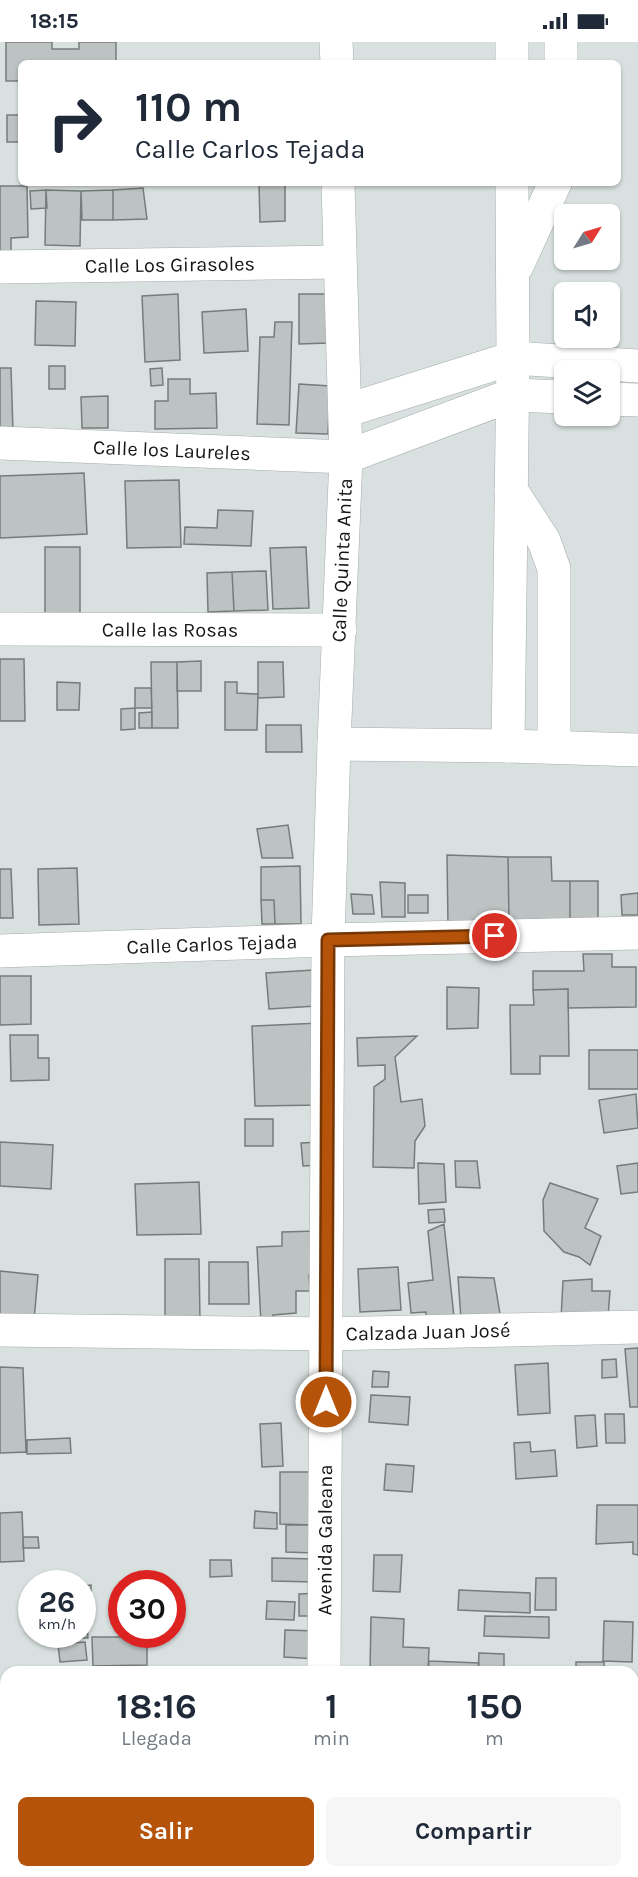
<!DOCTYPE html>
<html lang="es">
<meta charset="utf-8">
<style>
:root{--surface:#fff;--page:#f6f6f7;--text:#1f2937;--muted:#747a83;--accent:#b45309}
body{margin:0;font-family:Karla,sans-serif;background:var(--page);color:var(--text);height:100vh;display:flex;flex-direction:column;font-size:22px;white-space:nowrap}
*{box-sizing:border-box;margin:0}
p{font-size:20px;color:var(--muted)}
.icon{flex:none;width:33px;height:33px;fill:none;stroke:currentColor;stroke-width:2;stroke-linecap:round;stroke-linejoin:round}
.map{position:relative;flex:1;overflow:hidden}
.panel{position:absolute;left:0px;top:1624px;width:639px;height:212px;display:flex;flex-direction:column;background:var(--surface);border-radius:18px 18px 0 0;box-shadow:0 2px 4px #0004}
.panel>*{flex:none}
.banner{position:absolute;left:18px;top:18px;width:603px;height:126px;border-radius:9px;box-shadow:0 2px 4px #0004;background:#fff;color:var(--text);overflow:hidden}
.needle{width:39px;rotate:53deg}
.buttons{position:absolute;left:554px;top:162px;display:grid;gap:12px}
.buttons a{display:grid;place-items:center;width:66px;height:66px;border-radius:9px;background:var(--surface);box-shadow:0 2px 4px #0004;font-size:30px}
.speed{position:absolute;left:18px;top:1528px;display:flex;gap:12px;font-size:30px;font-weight:700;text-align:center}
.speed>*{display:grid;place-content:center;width:78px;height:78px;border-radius:50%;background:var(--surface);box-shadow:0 2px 4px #0004;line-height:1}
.speed small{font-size:15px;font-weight:400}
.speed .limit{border:9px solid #d22;background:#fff;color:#111}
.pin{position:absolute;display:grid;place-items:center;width:51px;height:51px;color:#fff;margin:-26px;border:3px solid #fff;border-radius:50%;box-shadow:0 2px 6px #0007}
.me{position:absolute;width:66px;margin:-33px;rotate:0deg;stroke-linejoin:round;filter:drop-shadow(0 0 4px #0008)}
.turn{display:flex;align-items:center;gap:21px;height:126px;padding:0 18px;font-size:27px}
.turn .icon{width:78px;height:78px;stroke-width:2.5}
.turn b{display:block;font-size:42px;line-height:51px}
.eta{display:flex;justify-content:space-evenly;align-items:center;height:102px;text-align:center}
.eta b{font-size:36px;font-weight:700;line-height:42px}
.action{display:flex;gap:12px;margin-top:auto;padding:12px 18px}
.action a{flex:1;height:69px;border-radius:9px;background:var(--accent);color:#fff;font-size:24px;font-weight:700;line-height:69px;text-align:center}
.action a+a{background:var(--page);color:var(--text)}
.status{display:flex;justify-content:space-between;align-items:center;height:42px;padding:0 30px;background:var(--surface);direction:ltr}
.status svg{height:16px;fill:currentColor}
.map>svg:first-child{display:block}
</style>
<div class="status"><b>18:15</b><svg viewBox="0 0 49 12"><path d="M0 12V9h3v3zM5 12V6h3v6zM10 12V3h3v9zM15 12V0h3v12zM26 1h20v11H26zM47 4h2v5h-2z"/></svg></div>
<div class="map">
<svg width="638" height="1835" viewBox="0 0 638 1835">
<rect width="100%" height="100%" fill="#d9e1e0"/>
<!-- building -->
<path fill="#bcc3c2" stroke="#757c7b" stroke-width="1.5" d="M6 0H52V7H79V0H116V21H21V100H7V73H20V39H6Z
M259 141H285V179L260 180Z
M0 144H27L28 195 11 196V214H0Z
M143 146 147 177 113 178V148Z
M46 148 81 149 80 204 45 203Z
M46 148 47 166 31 167 30 149Z
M113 148V178H82L81 149Z
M178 252 180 318 145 320 142 254Z
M299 252H327L328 301 299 302Z
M36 259 76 260 75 304 35 303Z
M246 267 248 309 204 311 202 270Z
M275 280H292L289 383 257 382 260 295H274Z
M49 324H65V347H49Z
M0 326H11L13 390 0 391Z
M162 326 163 343 151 344 150 327Z
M168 337H190V352L216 351 217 386 155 387V359H168Z
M299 342 330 344 328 392 296 391Z
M108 354V386H82L81 355Z
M84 431 87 492 0 496V434Z
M179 438 181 505 127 506 125 439Z
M218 468 253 469 251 504 184 502 185 485 217 486Z
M45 505H80V575H45Z
M306 505 309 566 273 567 270 506Z
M266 529 268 568 234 569 232 530Z
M232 530 234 569 208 570 207 531Z
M0 617H24L25 679H0Z
M201 619V649H177V620Z
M151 620H177L178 686H152Z
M258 620H283L284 655 258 656Z
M57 640 80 641 79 668H57Z
M225 640H237V651L258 652 257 688H225Z
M135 646H151L152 666H135Z
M135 666V687L121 688V667Z
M152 670V686H139V671Z
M266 683H301L302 710H266Z
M288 783 293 816H262L257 787Z
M447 813 508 815 509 878 448 883Z
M508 815H551L552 839H570V877L509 878Z
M300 824 301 882H275L274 858H261V825Z
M77 826 79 882 39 883 38 827Z
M0 827H11L13 876H0Z
M570 839H598V877H570Z
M380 840 405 841V875H382Z
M638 851V873H622L621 853Z
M351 852 372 853 374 872H353Z
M408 853H428V871H408Z
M261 858H274L275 882H262Z
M583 912H612V925H636V965L568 966V947L533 948V929H584Z
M313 928 316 964 269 967 266 931Z
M0 934H31V982L0 983Z
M447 945 479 946 478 986 447 987Z
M568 947 569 1014H540V1032H511L510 963H534L533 948Z
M320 981 323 1063 255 1064 252 984Z
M10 993H38V1016H49V1038L11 1039Z
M417 994 395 1015 401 1060 422 1057 425 1084 415 1099 414 1126 373 1125 374 1045 385 1037V1023L358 1024 357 996Z
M589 1008H638V1047H589Z
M636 1052 638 1086 604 1091 599 1058Z
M245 1077H273V1104H245Z
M0 1100 53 1103 51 1147 0 1144Z
M320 1100 322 1123 303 1124 301 1101Z
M455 1119H477L480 1146 456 1145Z
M418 1121 444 1122 446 1160 419 1162Z
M638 1121V1150L621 1152 617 1124Z
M199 1140 201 1192 137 1193 135 1142Z
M550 1141 598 1157 585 1186 601 1194 590 1223 579 1215 564 1210 544 1189 543 1158Z
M444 1167 445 1180 429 1181 428 1168Z
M444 1182 455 1284 427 1287 426 1270 411 1271 408 1241 433 1238 428 1189Z
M317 1189 319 1233H309L310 1249H296V1271L273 1273 272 1280 261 1281 257 1205 282 1204V1190Z
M165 1217H199L200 1279H165Z
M209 1220H248L249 1262H209Z
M398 1225 401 1268 360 1270 358 1227Z
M0 1229 38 1233 34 1279 0 1274Z
M458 1235 494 1236 501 1278 461 1277Z
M592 1237V1249H610L608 1275 561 1277 563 1239Z
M638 1306V1365H630L625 1307Z
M616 1317 617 1335 602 1336V1318Z
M548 1321 550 1371 518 1373 515 1323Z
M0 1325 23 1326 26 1410 0 1411Z
M373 1329 389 1330 388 1345H372Z
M371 1353 410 1355 408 1383 369 1380Z
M605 1372H624L625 1401H606Z
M595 1373 597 1404 577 1406 575 1374Z
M281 1381 283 1424 262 1425 260 1382Z
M70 1396 71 1411 27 1412V1398Z
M530 1400 531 1410 555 1408 557 1434 516 1437 514 1401Z
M386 1422 414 1424 412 1450 384 1448Z
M280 1430H314V1483L280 1482Z
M597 1463H638V1513L633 1512V1500L596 1502Z
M255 1469 277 1471V1487L254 1486Z
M22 1470 24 1519 0 1520V1471Z
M286 1483H314V1511L286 1510Z
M23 1495H38L39 1506H23Z
M374 1513H402L400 1550 373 1549Z
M272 1516 316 1517 315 1540 272 1539Z
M210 1518H231L232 1534 210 1535Z
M536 1536H556V1568H535Z
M91 1543V1580H82V1544Z
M459 1548 530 1551V1571L458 1568Z
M322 1551V1574H299V1552Z
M267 1559 295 1560 294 1578 266 1577Z
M485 1574 549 1575V1596L484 1594Z
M371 1575 404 1577 403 1605 429 1606 428 1630H370Z
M604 1579 633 1580 632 1620 603 1619Z
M82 1582H87L88 1596H68V1593H82Z
M285 1588 318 1589 317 1617 284 1615Z
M92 1595H147V1623L93 1624Z
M85 1600 87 1618 60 1620 58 1602Z
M479 1611 504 1612V1630H478Z
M429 1619 479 1621 478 1630H428Z
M576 1620H604V1630H576Z
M633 1637H638V1699H633Z
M633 1739H638V1770H633Z
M633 1816 638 1817V1835H631Z
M231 1830H253L252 1835H231Z
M262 1830H317V1833L262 1831Z
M381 1830H413V1835H381Z"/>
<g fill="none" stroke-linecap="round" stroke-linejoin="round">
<!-- minor casing -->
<g stroke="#a5acab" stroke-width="34">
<g id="minor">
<path d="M336 0 337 21"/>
<path d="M512 0V21"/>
<path d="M561 0V21"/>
<path d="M517 224 555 141"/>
<path id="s1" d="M0 225 339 220"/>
<path d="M609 357 638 358"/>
<path d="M345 369 513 316 638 324"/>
<path id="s2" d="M0 401 346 415 512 353 564 355"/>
<path d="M511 448 544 499 554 527V705"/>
<path id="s3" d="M0 587 340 588"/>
<path d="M334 702 508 704 638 708"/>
<path d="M508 704 513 316 512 141"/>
<path id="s4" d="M0 909 328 898 638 891"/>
<path id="s5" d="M0 1288 326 1292 638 1285"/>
<path id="s6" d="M324 1630 328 898 334 702 346 415 338 141"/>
<path d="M0 1714H6"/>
<path d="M633 1715H638"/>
<path d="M323 1835V1830"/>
</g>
</g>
<!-- minor -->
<use href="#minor" stroke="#fff" stroke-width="33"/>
</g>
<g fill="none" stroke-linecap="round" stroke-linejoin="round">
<!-- route casing -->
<g stroke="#753606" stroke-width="15">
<path id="route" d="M326 1360 328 898 495 894"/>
</g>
<!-- route -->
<use href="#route" stroke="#b45309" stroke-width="10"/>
</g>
<g text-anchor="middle" stroke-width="5" stroke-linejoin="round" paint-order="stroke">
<!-- street labels -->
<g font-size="20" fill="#141716" stroke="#e7efed">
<text dy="7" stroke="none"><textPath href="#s1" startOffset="170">Calle Los Girasoles</textPath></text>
<text dy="7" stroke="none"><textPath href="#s2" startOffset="172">Calle los Laureles</textPath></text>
<text dy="7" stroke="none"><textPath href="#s6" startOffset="1112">Calle Quinta Anita</textPath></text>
<text dy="7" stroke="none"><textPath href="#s3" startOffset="170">Calle las Rosas</textPath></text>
<text dy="7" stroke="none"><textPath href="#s4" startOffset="212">Calle Carlos Tejada</textPath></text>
<text dy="7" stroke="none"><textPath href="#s5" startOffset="428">Calzada Juan José</textPath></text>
<text dy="7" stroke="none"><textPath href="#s6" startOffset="132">Avenida Galeana</textPath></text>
</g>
</g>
</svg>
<div class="buttons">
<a><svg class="needle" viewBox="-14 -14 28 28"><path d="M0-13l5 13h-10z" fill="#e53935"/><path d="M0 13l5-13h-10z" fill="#747a83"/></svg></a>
<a><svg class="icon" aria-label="sound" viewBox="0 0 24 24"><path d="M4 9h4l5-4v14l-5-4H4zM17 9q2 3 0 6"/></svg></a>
<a><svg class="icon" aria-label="layers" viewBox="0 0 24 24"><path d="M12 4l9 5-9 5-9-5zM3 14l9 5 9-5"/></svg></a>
</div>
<div class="speed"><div>26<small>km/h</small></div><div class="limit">30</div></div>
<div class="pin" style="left:495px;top:894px;background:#d93025"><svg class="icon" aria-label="arrive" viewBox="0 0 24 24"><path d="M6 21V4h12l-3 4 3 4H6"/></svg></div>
<svg class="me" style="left:326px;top:1360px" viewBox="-20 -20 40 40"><circle r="17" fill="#b45309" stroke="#fff" stroke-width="3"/><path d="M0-11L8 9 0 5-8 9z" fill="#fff"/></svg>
<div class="banner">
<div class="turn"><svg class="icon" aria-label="right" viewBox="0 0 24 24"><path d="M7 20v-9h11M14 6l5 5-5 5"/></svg><div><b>110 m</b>Calle Carlos Tejada</div></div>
</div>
<section class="panel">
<div class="eta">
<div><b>18:16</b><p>Llegada</p></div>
<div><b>1</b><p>min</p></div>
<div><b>150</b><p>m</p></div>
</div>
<div class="action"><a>Salir</a><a>Compartir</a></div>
</section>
</div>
